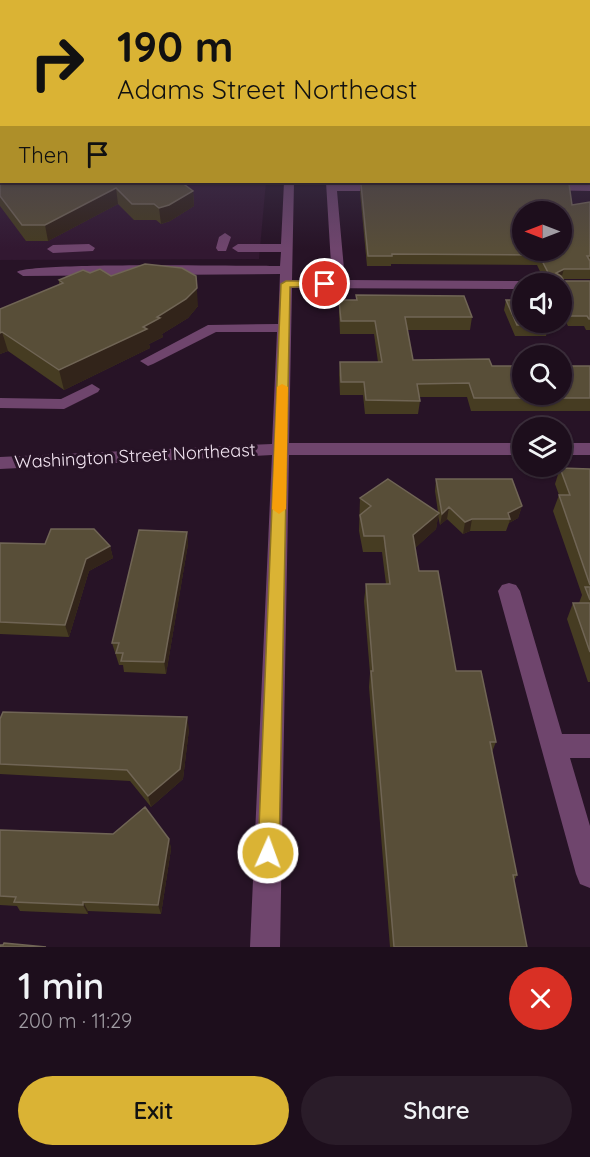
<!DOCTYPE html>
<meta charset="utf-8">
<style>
:root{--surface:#1d0e1c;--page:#2a1c29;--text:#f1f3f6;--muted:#a09ca3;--line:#3b2e3b;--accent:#dab334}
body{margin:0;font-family:Quicksand,sans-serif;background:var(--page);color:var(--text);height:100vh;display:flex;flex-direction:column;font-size:22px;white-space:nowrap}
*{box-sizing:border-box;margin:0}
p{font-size:20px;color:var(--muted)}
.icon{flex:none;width:33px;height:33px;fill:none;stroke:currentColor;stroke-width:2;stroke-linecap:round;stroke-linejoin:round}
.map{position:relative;height:947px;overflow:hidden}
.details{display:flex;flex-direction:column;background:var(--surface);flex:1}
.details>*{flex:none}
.banner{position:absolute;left:0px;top:0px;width:591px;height:183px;box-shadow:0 2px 4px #0004,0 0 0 2px var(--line);background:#dab334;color:#111;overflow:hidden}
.needle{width:39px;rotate:270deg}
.controls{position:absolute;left:512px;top:201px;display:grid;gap:12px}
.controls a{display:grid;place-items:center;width:60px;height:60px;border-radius:50%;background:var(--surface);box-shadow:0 2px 4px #0004,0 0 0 2px var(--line);font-size:30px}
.pin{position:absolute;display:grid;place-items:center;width:51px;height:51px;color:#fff;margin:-26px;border:3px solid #fff;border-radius:50%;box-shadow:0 2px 6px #0007}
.me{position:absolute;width:66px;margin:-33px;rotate:2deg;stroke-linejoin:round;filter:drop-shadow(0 0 4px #0008)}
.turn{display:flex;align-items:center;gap:21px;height:126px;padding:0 18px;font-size:27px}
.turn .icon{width:78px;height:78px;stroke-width:2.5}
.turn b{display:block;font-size:42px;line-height:51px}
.then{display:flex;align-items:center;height:57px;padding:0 18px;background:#0003;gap:12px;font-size:22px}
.round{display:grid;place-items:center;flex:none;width:63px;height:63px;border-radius:32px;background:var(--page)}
.head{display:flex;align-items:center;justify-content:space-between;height:102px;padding:0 18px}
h1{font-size:36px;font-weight:600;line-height:45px}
.cta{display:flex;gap:12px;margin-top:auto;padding:12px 18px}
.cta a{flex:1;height:69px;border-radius:36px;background:var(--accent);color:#111;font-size:24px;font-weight:600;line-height:69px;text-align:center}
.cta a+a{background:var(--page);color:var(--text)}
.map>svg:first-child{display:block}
</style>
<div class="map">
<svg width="590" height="947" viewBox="0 0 590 947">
<rect width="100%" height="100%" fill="#271326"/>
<!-- built -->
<path fill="#321831" d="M0 116 2 182H266L259 259 0 260Z"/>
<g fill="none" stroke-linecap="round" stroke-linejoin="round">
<!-- minor -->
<path fill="#6f456d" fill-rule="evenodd" d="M0 116H2V120H0Z
M284 182H294L292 280H332L326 182H336V185H384L389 188 384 191H337L345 280 522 281 527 284H522V289L292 288 289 443H522V455H289L280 947H250L272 455 0 469V457L272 444 277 332H216L153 364 148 366 140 361 208 325 278 324 280 274 23 276 17 272C27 262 248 266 280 266L281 252H238L232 248 238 244H281Z
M547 185H590V191L543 190 542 188Z
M225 233 231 237 226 251H218L216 248 219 237Z
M89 244 95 248 93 251 53 253 47 249 53 245Z
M92 384 100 389 98 392 64 409 0 408V398L61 399Z
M561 443H590V455H561Z
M509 583 516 585 520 591 562 734H590V758H570L590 826V888L580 884 576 874 498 591 502 585Z"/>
</g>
<!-- wall -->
<path fill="#463c22" d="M0 143 193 191 194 206 170 221 161 224 156 220H134L118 204 48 241H26L0 206Z
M359 182H574L567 183H360Z
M361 184 572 205 590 202V279H563L564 281H590V330H586L584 326H568L561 312V284H546L537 265 391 264V266H367L360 193Z
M90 273 111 276 198 306 188 318 162 334 163 337 149 344 150 348 64 390 8 351 0 354V309L59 285V280Z
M356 295 472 317 470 330H407L413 360 492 366H590V411H471L467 397H420V401L418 414H365L363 395H340L339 375 340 362H378L374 334H340L339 313V300H356Z
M506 300 548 325 546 336H515L504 310Z
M560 468 590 469V682H588L567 619 573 603H579L582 595 553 511 559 495 555 484Z
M436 479 522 506 518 518 509 523 506 531H470L463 534 447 519 440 525 438 516 436 529 415 548 419 571 456 671 496 742 492 752 517 875 514 881 527 947H390L369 687 370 673 364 601 366 584H386L382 552H363L359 531 360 498 438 512 435 491Z
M187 532 188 544 166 674 124 672 123 665H119L112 643Z
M0 543 110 546 113 558 89 571 69 637 0 634Z
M0 719 189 729 183 779 151 807 130 781 0 774Z
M0 830 169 839 171 849 161 914 88 911V914L20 911 17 906 0 905Z"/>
<!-- shaded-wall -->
<path fill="#32241a" d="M116 188 118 204 48 241 45 225Z
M193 191 194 206 170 221 161 224 159 208Z
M564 269 561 279 556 273Z
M196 276 198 306 188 318 162 334 163 337 149 344 150 348 64 390 59 370 157 317Z
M2 332 8 351 0 354V333Z
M522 506 518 518 509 523 510 519 508 513Z
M449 507 447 519 440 525 442 514Z
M439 513 436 529 411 552 413 535Z
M472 519 470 531 463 534 465 522Z
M187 532 188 544 166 674 164 662Z
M110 546 113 558 89 571 69 637 65 625 86 559Z
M187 717 189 729 183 779 151 807 148 796Z
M169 839 171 849 161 914 158 905Z
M83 902 88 911V914L83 905Z"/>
<!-- building -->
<path fill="#584e38" stroke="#706555" stroke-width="1.5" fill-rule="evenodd" d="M2 141V182H181L193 191 169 205 159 208 154 204H132L116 188 45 225H22L0 196V143Z
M361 184H569L572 205 590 202V256H587L590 261V269H564L556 273 561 276 564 281H590V319H589L587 316H571L561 297V284H554L539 255 392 254V256H368ZM522 212H561V250H522Z
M145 264 182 268 196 276 197 288 186 299 157 317 160 318 143 327 147 329 59 370 2 332 0 333V309L63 283 59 280 83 270 90 273 100 269 111 276Z
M356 295 464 296 472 317H405L413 360 489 359 492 366H522V394H561V366H590V398H474L469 383 417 384 420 401 366 400 364 382H341L340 362H382L375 321H341L339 300H357Z
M506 300H522V322H547L548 325H517Z
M560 468 590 469V585L559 495H570Z
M388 479 439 513 413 535 419 571H438L456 671H481L496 742H490L517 875H513L527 947H394L371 671H373L366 584H390L384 536H364L360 515 371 506 360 498Z
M436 479H512L522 506 508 513 510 519H472L465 522 449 507 442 514Z
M51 529H94L110 546 86 559 65 625 0 622V543L45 544Z
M139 530 187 532 164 662 121 661 123 653H116L119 643H112Z
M585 587H590V600Z
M573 603H590V652Z
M3 712 187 717 180 769 148 796 127 770 0 764V719Z
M145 807 169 839 158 905 83 902V905L14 902 16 897 0 896V830L113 834Z
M4 943 46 947H0V945H3Z"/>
<!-- sky -->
<linearGradient id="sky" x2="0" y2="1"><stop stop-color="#150a15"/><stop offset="0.47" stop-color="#413952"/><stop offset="1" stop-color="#413952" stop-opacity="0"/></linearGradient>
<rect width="590" height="249" fill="url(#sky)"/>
<!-- route -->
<path fill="#dab334" stroke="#8e7422" stroke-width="1.5" d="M325 281 330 284 328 286 290 287 279 853 276 860 268 863 261 860 258 853 281 284 286 281Z"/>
<!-- slow -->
<path fill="#f59e0b" d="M282 384 288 387 286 509 279 514 272 509 277 387Z"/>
<g text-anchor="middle" stroke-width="6" stroke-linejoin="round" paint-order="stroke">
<!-- street labels -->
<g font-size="18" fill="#f2e4f1" stroke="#271326">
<text transform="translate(135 456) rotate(-3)" y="6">Washington Street Northeast</text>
</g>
</g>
</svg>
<div class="controls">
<a><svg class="needle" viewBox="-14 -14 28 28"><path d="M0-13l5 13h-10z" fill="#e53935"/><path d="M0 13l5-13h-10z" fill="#a09ca3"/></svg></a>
<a><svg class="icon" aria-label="sound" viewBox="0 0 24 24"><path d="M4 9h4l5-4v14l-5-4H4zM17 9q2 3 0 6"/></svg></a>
<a><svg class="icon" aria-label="search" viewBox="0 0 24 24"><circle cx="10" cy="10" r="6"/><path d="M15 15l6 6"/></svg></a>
<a><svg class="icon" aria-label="layers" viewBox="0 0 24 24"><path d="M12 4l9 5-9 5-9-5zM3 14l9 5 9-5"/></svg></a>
</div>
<div class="pin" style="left:325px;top:284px;background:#d93025"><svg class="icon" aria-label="arrive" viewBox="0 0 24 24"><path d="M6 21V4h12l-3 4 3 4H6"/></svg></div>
<svg class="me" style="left:268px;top:853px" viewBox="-20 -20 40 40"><circle r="17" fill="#dab334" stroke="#fff" stroke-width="3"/><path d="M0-11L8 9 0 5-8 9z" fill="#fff"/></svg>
<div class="banner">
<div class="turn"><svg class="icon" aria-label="right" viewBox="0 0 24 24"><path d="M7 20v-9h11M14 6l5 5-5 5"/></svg><div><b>190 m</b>Adams Street Northeast</div></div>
<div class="then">Then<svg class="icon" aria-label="arrive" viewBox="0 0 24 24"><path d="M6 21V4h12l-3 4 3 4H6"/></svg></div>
</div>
</div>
<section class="details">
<div class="head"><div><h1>1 min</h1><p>200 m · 11:29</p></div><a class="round" style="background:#d93025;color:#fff"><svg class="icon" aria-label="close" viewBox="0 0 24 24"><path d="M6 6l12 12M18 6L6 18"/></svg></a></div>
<div class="cta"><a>Exit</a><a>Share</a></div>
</section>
